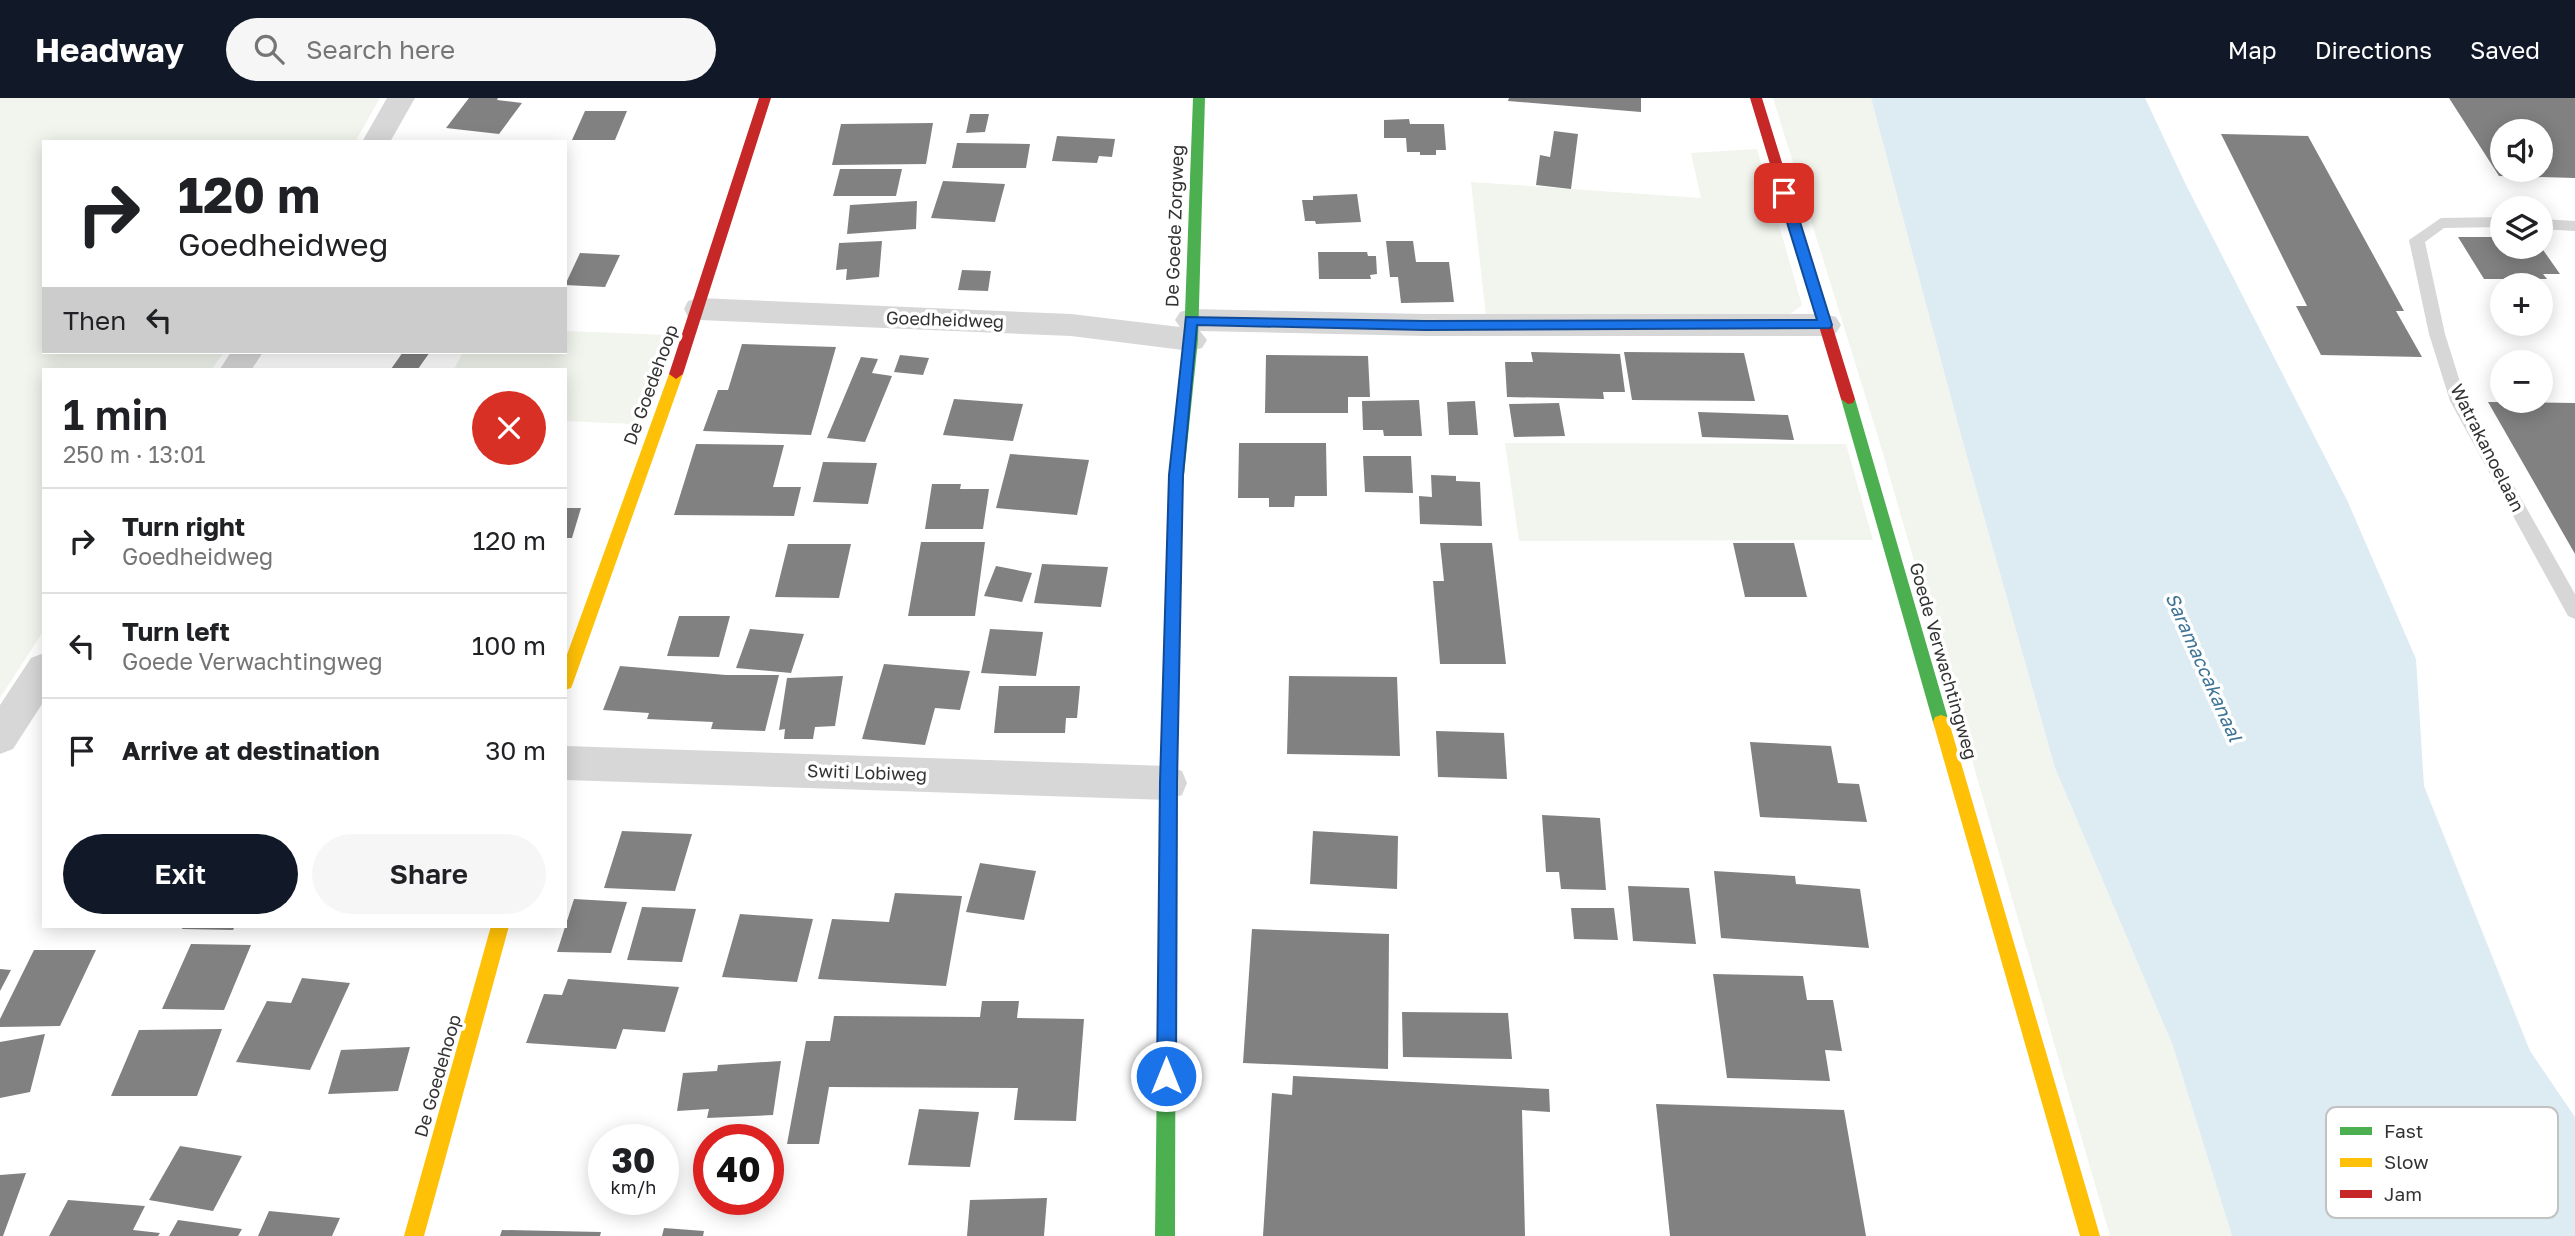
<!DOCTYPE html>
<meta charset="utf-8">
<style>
:root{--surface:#fff;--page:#f6f6f6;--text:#202124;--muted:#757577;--line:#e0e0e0;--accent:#111827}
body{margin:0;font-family:"Golos Text",sans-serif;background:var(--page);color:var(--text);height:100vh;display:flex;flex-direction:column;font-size:26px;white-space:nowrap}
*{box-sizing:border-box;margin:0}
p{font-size:23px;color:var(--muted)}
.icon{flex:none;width:38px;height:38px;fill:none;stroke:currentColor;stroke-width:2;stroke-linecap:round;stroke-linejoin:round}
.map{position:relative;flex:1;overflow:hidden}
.side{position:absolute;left:42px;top:270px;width:525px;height:560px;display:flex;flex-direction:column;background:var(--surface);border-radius:0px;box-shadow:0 4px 18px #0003}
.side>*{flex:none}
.guide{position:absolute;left:42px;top:42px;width:525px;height:214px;border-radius:0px;box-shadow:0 4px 18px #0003;background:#fff;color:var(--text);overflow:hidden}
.tools{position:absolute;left:2490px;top:21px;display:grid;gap:14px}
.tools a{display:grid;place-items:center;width:63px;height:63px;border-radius:50%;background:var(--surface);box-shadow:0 4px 18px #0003;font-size:35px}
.speed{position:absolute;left:588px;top:1026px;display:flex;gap:14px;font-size:35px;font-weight:700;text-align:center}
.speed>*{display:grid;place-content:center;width:91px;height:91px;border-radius:50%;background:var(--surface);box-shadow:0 4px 18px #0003;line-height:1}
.speed small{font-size:18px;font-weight:400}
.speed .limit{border:10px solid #d22;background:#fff;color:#111}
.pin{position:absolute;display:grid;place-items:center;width:60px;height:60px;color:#fff;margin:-30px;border-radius:14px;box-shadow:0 4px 10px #0006}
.me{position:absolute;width:77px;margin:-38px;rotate:0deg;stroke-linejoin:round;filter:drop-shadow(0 0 5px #0008)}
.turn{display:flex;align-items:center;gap:24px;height:147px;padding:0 21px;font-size:32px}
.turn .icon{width:91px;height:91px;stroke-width:2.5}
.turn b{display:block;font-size:49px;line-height:60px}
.then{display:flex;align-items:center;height:66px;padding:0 21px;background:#0003;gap:14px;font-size:26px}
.round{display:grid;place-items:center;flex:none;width:74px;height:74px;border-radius:37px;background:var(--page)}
.headline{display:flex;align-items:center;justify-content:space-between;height:119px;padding:0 21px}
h1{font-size:42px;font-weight:600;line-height:52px}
.action{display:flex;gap:14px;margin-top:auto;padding:14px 21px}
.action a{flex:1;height:80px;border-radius:42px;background:var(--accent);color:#fff;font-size:28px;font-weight:600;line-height:80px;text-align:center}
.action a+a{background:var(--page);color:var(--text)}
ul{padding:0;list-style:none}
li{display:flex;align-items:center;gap:21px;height:105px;padding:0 21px;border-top:2px solid var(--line)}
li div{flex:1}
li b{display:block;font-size:26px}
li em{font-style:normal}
header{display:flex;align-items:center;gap:42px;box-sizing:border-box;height:98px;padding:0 35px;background:var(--accent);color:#fff}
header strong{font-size:33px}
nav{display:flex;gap:38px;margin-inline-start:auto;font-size:24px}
.search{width:490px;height:63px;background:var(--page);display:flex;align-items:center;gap:18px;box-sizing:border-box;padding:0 24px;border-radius:38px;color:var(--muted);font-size:26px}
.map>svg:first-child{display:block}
</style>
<header>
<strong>Headway</strong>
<div class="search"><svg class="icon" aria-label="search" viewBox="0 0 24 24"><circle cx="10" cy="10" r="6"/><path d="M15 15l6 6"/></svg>Search here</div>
<nav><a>Map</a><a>Directions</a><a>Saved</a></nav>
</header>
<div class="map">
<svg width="2575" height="1138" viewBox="0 0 2575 1138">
<rect width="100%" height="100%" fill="#fff"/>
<!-- green -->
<path fill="#f1f5ed" d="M0 0H380L355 44H44V254H224L212 271H44V532L0 600Z
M1773 0H1871L1962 341 2055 670 2173 948 2232 1138H2110L1879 342Z
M1757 51 1802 207 1790 216 1775 218 1487 227 1471 84 1701 100 1691 55Z
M565 233 668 237 633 326 565 323V271H454L463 254H565Z
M1505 345 1846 346 1873 442 1519 443Z"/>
<!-- water -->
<path fill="#ddebf3" d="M1871 0H2145L2186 87 2347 402 2416 561 2424 688 2530 953 2575 1019V1138H2232L2173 948 2055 670 1962 341Z"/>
<!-- building -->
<path fill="#818181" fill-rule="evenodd" d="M469 0H498L497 2 522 5 499 36 446 30Z
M1509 0H1641V14L1508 3Z
M2449 0H2575V80L2499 78ZM2502 33H2541V72H2502Z
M585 13H627L615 42H572Z
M970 16H989L985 34 966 35Z
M1409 21 1410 26H1444L1446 52H1436V57H1420V54H1407L1406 40H1384V22Z
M933 25 926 66 832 67 841 26Z
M1554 33 1578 36 1571 91 1536 87 1540 57 1550 59Z
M2221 36 2308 38 2404 213H2396L2422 259 2321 257 2296 208H2307Z
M1057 38 1115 41 1112 59 1099 58 1097 65 1052 63Z
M957 45 1030 46 1026 70H952Z
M840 71H902L896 98H833Z
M943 83 1005 86 995 124 931 120Z
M1357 96 1361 124 1316 126 1315 123H1305L1302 102H1313V98Z
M917 103 916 131 847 136 850 107Z
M2458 139H2502V149H2541L2560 176H2543L2547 181H2484Z
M882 143 879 179 846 182 847 171 836 172 839 145Z
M1386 143H1413L1416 164H1449L1454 204 1401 205 1398 179H1390Z
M1318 154H1367L1368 158H1376L1377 176 1370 177 1371 181H1319Z
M580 155 620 157 605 189 565 187Z
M962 172 991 173 988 193 958 192Z
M742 246 836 249 811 337 703 333 718 292H728Z
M403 254H430L418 271H391Z
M1531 254 1620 256 1625 294H1603L1604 301 1507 299 1505 264H1533Z
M1624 254 1744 255 1755 303 1632 302Z
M900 257 929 260 923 277 894 274Z
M1266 257 1368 258 1370 299H1348V315H1265Z
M861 259 878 261 872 275 892 278 865 344 827 340Z
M954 301 1023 306 1013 343 943 337Z
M1419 302 1422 338H1384L1383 332H1363L1362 303Z
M1475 303 1478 337H1449L1447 304Z
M2488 304 2575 305V456Z
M1559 305 1565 338 1514 339 1509 306Z
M1698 314 1788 317 1794 342 1702 339Z
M1239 345H1326L1327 398H1295L1294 409H1269V400H1238Z
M696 346 784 347 773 389H801L794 418 674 417Z
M1010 356 1089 362 1077 417 996 410Z
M1363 358H1411L1413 395 1365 394Z
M823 364 877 365 868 406 813 404Z
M1431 377 1456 378V383L1480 384 1482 428 1420 426 1419 398 1432 399Z
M932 386H961L960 391H989L983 431H925Z
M565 410H581L572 440H565Z
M921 444H985L975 518H908Z
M1440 445H1492L1506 566H1440L1433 483H1444Z
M1733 445H1794L1807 499H1745Z
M788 446H851L839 500 775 499Z
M1042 466 1108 469 1101 509 1034 505Z
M996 468 1032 475 1022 504 984 498Z
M679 518H730L719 559 667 558Z
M750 531 804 536 791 575 736 570Z
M990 531 1043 534 1036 578 981 575Z
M884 566 970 573 960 612 935 610 925 647 862 641Z
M620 568 726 577H779L765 633 711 631 713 624 647 621 649 615 603 612Z
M843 578 835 628 815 629 813 641H784L785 631 779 632 787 580Z
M1289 578 1397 579 1400 658 1287 656Z
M999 588H1080L1077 620H1066L1065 635H994Z
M1436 633 1504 635 1507 681 1438 679Z
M1750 644 1831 648 1838 685 1859 686 1867 724 1760 719Z
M1542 717 1600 720 1606 792 1561 791 1559 774H1546Z
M622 733 692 736 675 793 604 790Z
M1313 733 1398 738 1397 791 1310 786Z
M980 765 1036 773 1024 822 966 814Z
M1714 773 1795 778 1796 786 1860 791 1869 850 1721 840Z
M1628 788 1689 790 1696 846 1633 843Z
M895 795 962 798 946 888 818 881 832 821 889 824Z
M574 801 627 804 611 855 557 854Z
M642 809 696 811 682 864 627 862Z
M1571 810H1614L1618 842 1574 841Z
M740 816 813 821 797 884 722 879Z
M183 828H235L233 832 182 831Z
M1252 831 1389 836 1388 971 1243 965Z
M191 846 251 847 224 912 162 911Z
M34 852H96L60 928 0 929V921Z
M0 871 11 872 0 893Z
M1713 876 1803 878 1807 902H1833L1842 953 1825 952 1830 983 1727 980Z
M302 880 350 885 310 972 236 964 267 903 291 905Z
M568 881 679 889 665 934 623 931 616 951 526 945 544 896 562 897Z
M982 903H1019L1017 920 1084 921 1076 1023 1014 1022 1018 990 829 989 819 1046H787L806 943H830L834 918 980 919Z
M1402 914 1508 915 1512 961 1403 959Z
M222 931 197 998H111L139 932Z
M45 936 30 994 0 1000V944Z
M410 949 398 993 328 996 341 952Z
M781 963 773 1017 707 1020 709 1011 677 1013 683 975 717 973 718 967Z
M1293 978 1549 991 1550 1014 1522 1012 1525 1138H1263L1272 995 1292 997Z
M1656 1006 1844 1012 1866 1138H1670Z
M919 1011 979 1014 970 1069 908 1067Z
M180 1048 242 1058 213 1113 149 1102Z
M26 1075 3 1138H0V1077Z
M1047 1100 1044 1138H967L970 1102Z
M68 1102 145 1108 133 1132 160 1135 158 1138H49Z
M269 1113 340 1120 332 1138H258Z
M178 1122 242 1131 238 1138H169Z
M664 1130 704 1133 703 1138H662Z
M502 1132 601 1134 600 1138H500Z"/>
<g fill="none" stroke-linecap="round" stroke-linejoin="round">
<!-- lane -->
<path fill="#d7d7d7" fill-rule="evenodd" d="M2502 119V129L2444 130 2425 144 2445 236 2466 303 2575 496V521L2568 518 2450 303 2429 236 2409 142 2441 120Z
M2541 121 2575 123V133L2541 131Z"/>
<!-- street -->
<path fill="#d7d7d7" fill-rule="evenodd" d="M387 0H415L390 44H362Z
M699 200 1071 216 1180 229 1175 222 1180 214 1191 211 1425 216H1825L1836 219 1841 227 1836 235 1825 238H1425L1200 233 1207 242 1202 250 1191 253 1071 238 699 222 688 219 684 211 688 203Z
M231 254H263L252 271H220Z
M44 555V603L13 651 0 656V607L31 560Z
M565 648 1168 668 1182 673 1187 685 1182 697 1168 702 565 682Z"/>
<!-- fast -->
<path fill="#4caf50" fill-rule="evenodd" d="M1193 0H1205L1198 242 1183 387 1176 393 1169 387 1184 242Z
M1848 296 1855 301 1949 624 1947 629 1941 631 1935 629 1933 624 1841 301Z
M1168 710 1174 713 1176 718 1175 1138H1155L1160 718 1162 713Z"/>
<!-- slow -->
<path fill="#ffc107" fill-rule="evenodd" d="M676 271 683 276 573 585 571 590 565 592V562L669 276Z
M1941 617 1947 619 1949 624 2100 1138H2080L1933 624 1935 619Z
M491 828H509L424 1138H404Z"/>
<!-- jam -->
<path fill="#c62828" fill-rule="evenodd" d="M759 0H771L683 276 676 281 669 276Z
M1750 0H1762L1855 301 1853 305 1848 306 1841 301Z
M1176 381 1183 387 1176 718 1174 723 1168 726 1162 723 1160 718 1169 387Z"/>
</g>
<!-- route -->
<path fill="#1a73e8" stroke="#114b97" stroke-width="2" d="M1784 91 1791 95 1832 227 1830 230 1425 232 1197 227 1183 377 1177 685 1176 978 1173 985 1166 987 1160 985 1157 978 1160 685 1169 377 1186 219 1425 223 1817 222 1778 95Z"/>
<g text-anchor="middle" stroke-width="7" stroke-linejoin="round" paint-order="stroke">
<!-- street labels -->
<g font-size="18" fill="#333" stroke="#fff">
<text transform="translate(1175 128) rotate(-88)" y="6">De Goede Zorgweg</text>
<text transform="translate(945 222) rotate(2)" y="6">Goedheidweg</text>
<text transform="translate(651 287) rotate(-70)" y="6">De Goedehoop</text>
<text transform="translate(2487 350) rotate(63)" y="6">Watrakanoelaan</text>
<text transform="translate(1943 563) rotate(74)" y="6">Goede Verwachtingweg</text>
<text transform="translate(867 675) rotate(2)" y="6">Switi Lobiweg</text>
<text transform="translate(438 978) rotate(-74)" y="6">De Goedehoop</text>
</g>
<!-- water labels -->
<g font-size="19" font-style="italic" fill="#3f7496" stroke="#fff">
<text transform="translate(2204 569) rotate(66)" y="7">Saramaccakanaal</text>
</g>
</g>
<!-- legend -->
<rect x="2326" y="1009" width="232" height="111" rx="10" fill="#fff" stroke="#c2c2c2" stroke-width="2"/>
<rect x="2340" y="1029" width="32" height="8" fill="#4caf50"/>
<rect x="2340" y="1060" width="32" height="9" fill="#ffc107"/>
<rect x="2340" y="1092" width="32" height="8" fill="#c62828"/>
<g font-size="19" fill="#333">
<text x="2384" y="1040">Fast</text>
<text x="2384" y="1071">Slow</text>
<text x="2384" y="1103">Jam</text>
</g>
</svg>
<div class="tools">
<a><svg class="icon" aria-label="sound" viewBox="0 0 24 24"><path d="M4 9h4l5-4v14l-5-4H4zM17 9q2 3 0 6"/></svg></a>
<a><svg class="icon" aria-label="layers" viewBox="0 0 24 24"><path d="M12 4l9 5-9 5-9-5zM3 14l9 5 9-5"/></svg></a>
<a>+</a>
<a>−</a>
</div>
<div class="speed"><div>30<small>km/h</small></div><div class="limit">40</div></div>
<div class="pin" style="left:1784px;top:95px;background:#d93025"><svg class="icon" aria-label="arrive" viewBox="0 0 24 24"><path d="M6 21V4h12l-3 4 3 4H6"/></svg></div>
<svg class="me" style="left:1166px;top:978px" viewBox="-20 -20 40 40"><circle r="17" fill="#1a73e8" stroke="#fff" stroke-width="3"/><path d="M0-11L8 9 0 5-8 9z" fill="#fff"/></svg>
<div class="guide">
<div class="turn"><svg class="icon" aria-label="right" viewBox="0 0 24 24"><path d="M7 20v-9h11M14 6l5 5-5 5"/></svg><div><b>120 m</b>Goedheidweg</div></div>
<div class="then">Then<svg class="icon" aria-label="left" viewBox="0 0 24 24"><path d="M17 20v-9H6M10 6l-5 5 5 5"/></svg></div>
</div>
<section class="side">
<div class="headline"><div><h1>1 min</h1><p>250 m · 13:01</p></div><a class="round" style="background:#d93025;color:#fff"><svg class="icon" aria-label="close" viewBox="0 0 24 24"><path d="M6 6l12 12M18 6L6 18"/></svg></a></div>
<ul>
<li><svg class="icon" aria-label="right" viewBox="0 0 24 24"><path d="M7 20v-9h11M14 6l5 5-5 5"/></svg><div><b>Turn right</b><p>Goedheidweg</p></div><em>120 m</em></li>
<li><svg class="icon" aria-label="left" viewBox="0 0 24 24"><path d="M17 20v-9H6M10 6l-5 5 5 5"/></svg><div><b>Turn left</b><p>Goede Verwachtingweg</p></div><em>100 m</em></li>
<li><svg class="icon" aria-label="arrive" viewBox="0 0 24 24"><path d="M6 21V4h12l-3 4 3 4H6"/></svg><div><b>Arrive at destination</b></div><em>30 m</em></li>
</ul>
<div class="action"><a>Exit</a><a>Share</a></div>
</section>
</div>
